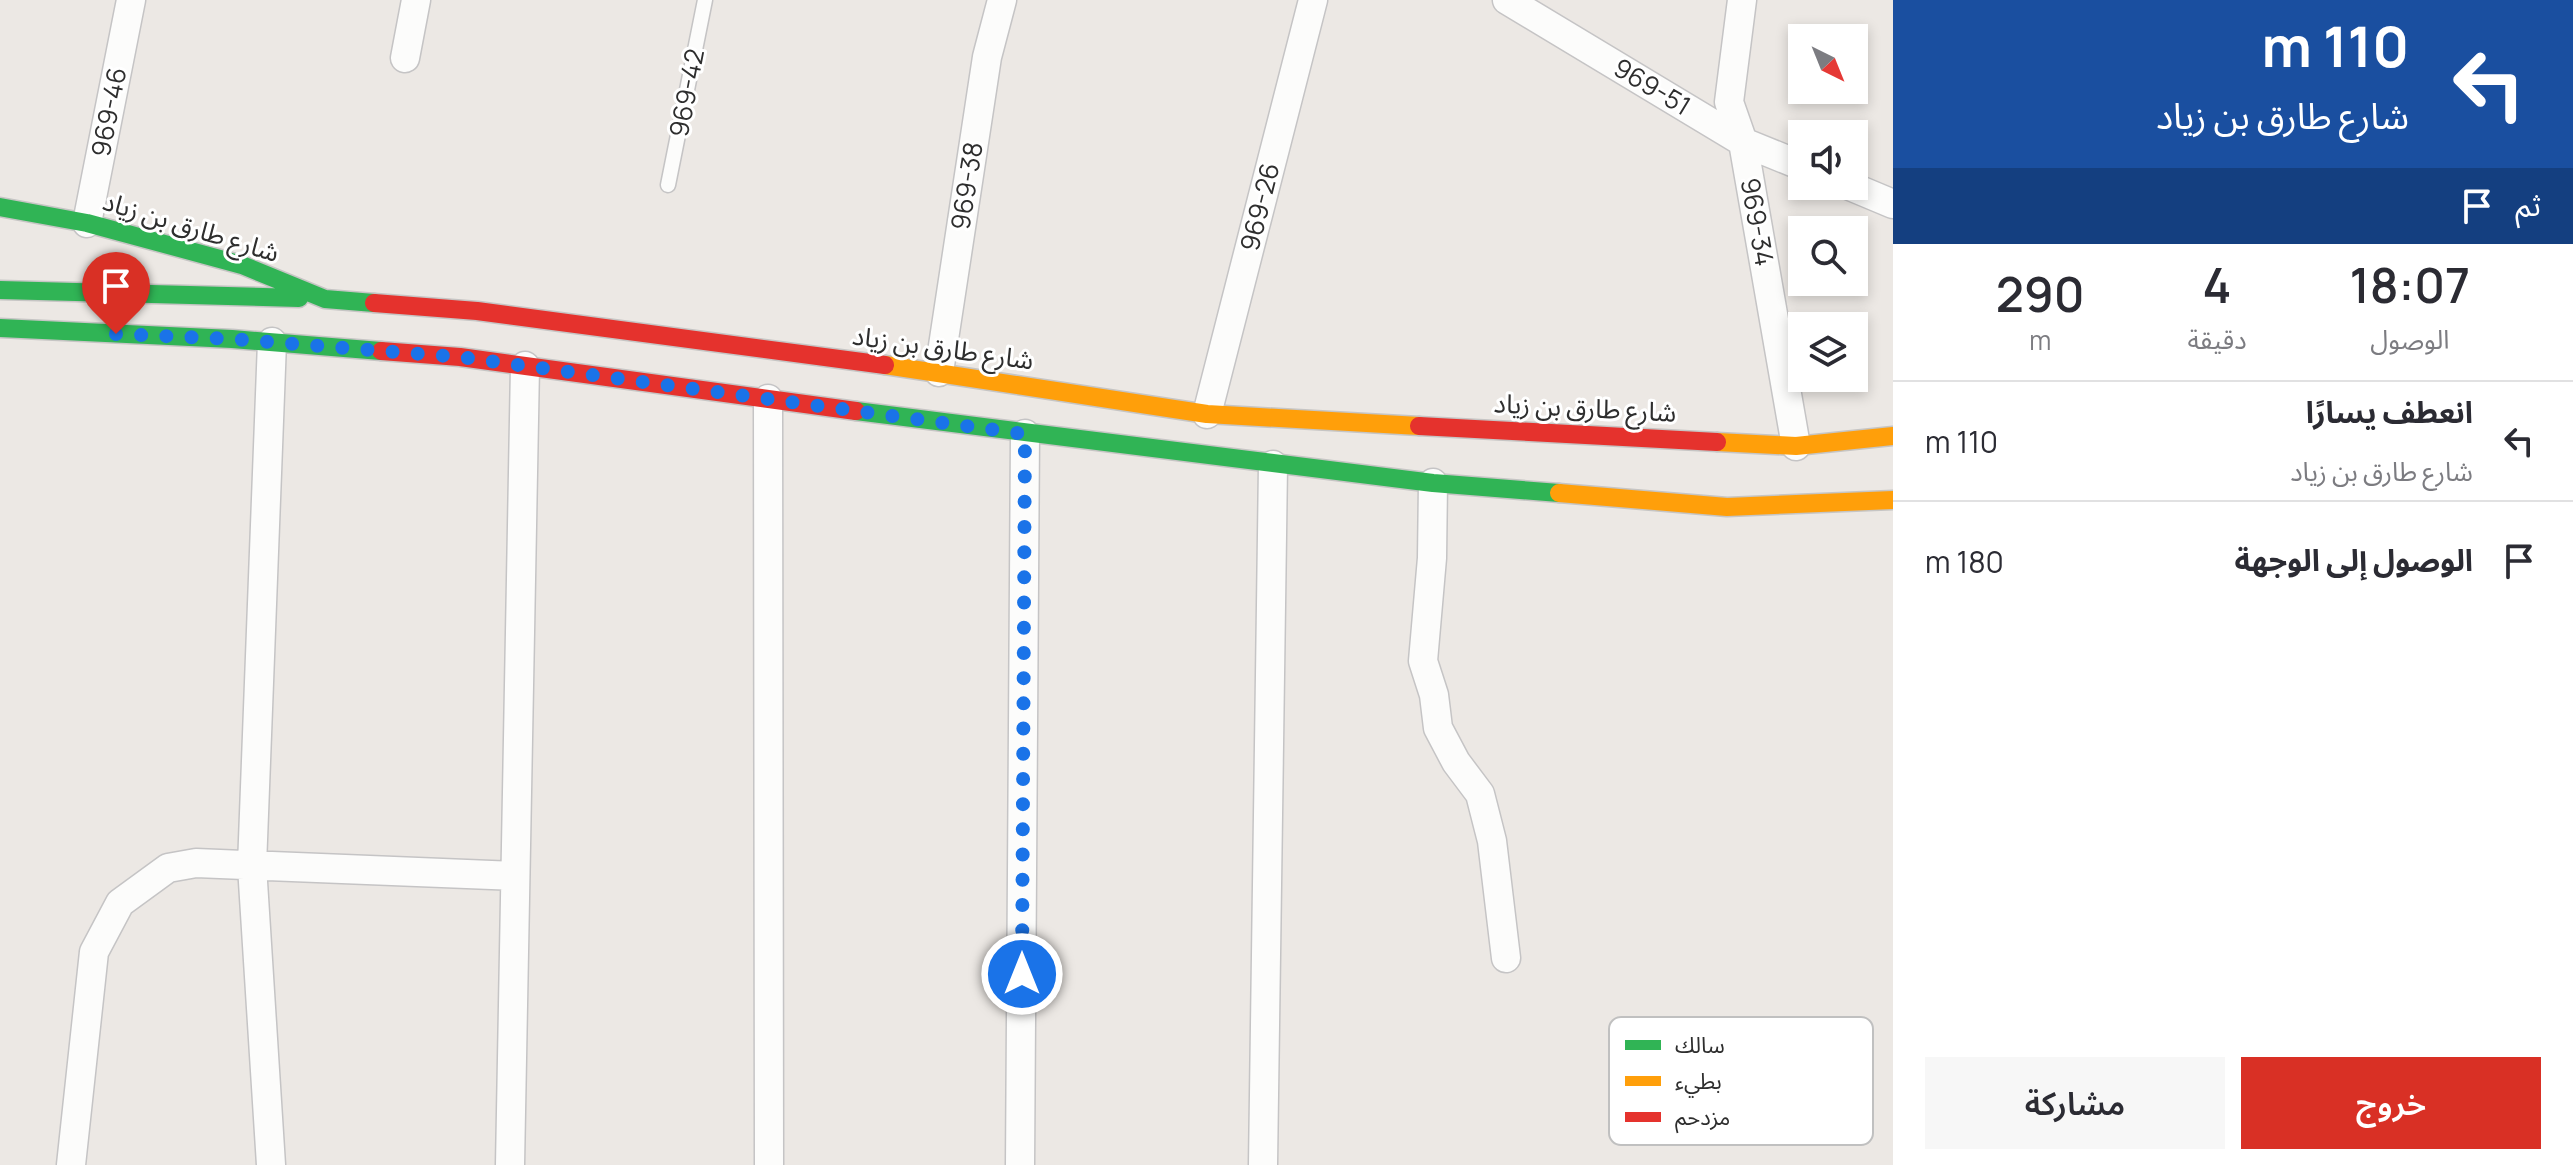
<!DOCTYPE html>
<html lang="ar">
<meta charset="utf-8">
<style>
:root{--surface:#fff;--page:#f7f7f7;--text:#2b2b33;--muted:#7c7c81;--line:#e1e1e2;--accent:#d93025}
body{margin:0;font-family:Manrope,"Noto Sans Arabic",sans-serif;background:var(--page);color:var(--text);direction:rtl;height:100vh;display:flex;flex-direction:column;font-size:30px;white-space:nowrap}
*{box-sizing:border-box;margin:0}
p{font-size:26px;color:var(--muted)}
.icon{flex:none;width:44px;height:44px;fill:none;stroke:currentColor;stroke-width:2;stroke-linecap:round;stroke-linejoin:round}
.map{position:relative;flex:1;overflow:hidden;direction:ltr}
.panel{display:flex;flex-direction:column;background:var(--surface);width:680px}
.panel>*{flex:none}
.hud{background:#1a4fa0;color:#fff;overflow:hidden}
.needle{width:52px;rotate:137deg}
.buttons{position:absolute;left:1788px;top:24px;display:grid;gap:16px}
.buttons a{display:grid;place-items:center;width:80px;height:80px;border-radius:0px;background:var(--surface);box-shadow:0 4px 12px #0003;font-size:40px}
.pin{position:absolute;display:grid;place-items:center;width:68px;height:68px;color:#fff;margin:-82px -34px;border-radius:50% 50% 50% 0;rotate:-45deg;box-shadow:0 0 8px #0007}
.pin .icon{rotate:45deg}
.me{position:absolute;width:88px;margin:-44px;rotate:0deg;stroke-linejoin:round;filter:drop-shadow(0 0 6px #0008)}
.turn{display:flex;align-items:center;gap:28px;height:168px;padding:0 32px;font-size:36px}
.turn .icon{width:104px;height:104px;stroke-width:2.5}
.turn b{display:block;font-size:56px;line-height:68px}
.then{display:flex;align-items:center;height:76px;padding:0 32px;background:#0003;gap:16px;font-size:30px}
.eta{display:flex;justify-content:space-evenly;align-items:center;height:136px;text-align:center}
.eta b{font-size:48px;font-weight:600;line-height:56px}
.primary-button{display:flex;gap:16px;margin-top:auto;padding:16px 32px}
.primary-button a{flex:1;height:92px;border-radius:0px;background:var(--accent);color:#fff;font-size:32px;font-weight:600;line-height:92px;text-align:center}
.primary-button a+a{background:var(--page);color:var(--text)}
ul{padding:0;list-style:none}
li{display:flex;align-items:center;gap:24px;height:120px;padding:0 32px;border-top:2px solid var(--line)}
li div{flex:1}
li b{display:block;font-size:30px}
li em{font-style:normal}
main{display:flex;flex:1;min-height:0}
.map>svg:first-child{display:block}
</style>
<main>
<section class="panel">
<div class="hud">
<div class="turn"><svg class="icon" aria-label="left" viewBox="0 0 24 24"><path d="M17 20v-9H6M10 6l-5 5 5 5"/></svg><div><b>110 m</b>شارع طارق بن زياد</div></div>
<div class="then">ثم<svg class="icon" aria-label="arrive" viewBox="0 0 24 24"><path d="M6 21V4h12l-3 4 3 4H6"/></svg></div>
</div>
<div class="eta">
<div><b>18:07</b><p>الوصول</p></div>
<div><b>4</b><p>دقيقة</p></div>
<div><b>290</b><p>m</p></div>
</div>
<ul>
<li><svg class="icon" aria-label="left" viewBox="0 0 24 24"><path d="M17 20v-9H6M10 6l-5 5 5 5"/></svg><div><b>انعطف يسارًا</b><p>شارع طارق بن زياد</p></div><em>110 m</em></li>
<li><svg class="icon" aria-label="arrive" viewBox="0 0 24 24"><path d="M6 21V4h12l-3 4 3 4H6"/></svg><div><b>الوصول إلى الوجهة</b></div><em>180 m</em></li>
</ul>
<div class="primary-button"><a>خروج</a><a>مشاركة</a></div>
</section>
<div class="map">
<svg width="1893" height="1165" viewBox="0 0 1893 1165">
<rect width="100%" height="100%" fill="#ece8e4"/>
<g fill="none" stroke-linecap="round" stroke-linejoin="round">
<!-- lane casing -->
<g stroke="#c5c4c5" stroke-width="17">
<path id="lane" d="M668 185 705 0"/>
</g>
<!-- street casing -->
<g stroke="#c5c4c5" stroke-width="31">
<path id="street" d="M1507 0 1743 142 1802 166
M1742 0 1729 102 1743 142 1796 446
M405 58 416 0
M1850 186 1893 204
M87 223 131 0
M939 372 987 57 1002 0
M768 399 769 1165
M1207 414 1313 0
M1433 483 1432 558 1423 661 1434 695 1438 728 1456 762 1480 794 1492 841 1506 958
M71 1165 94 952 120 903 168 868 196 863 515 876
M271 1165 252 866 272 342
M510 1165 525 366
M1020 1165 1025 434
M1263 1165 1273 465"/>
</g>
<!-- fast casing -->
<g stroke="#c6c5c4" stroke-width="21">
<path id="fast" d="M0 207 87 223 242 265 325 299 374 303
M0 290 299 298
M0 328 232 339 381 351
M856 411 1433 483 1559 493"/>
</g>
<!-- slow casing -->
<g stroke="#c6c5c4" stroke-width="21">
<path id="slow" d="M885 365 1207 414 1419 426
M1717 442 1796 446 1893 436
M1559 493 1727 507 1893 500"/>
</g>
<!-- jam casing -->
<g stroke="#c6c5c4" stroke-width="21">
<path id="jam" d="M374 303 477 311 885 365
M381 351 460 357 856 411
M1419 426 1717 442"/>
</g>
<!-- lane -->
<use href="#lane" stroke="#fcfcfb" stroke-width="14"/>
<!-- street -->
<use href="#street" stroke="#fcfcfb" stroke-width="28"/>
<!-- fast -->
<use href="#fast" stroke="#30b455" stroke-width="18"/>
<!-- slow -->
<use href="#slow" stroke="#ff9f0a" stroke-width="18"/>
<!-- jam -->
<use href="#jam" stroke="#e5322d" stroke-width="18"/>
</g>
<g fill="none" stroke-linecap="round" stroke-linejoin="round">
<!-- route -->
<path stroke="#1a73e8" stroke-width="14" stroke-dasharray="0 25.2" d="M116 334 232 339 460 357 1025 434 1022 974"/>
</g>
<g text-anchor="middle" stroke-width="6" stroke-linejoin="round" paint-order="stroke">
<!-- street labels -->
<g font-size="26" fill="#2e2e2e" stroke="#fff">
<text transform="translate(1652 87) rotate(31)" y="9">969-51</text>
<text transform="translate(687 93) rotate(-79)" y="9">969-42</text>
<text transform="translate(109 112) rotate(-79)" y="9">969-46</text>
<text transform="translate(967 186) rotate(-81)" y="9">969-38</text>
<text transform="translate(1260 207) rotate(-76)" y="9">969-26</text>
<text transform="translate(1757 222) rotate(80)" y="9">969-34</text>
<text transform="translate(191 227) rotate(17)" y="9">شارع طارق بن زياد</text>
<text transform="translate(943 348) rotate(8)" y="9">شارع طارق بن زياد</text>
<text transform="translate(1585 408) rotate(3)" y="9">شارع طارق بن زياد</text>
</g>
</g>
<!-- legend -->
<rect x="1609" y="1017" width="264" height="128" rx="12" fill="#fff" stroke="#c0c0c0" stroke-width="2"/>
<rect x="1625" y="1040" width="36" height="10" fill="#30b455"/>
<rect x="1625" y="1076" width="36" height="10" fill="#ff9f0a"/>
<rect x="1625" y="1112" width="36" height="10" fill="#e5322d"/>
<g font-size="22" fill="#2e2e2e">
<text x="1675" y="1053">سالك</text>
<text x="1675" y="1089">بطيء</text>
<text x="1675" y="1125">مزدحم</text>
</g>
</svg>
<div class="buttons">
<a><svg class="needle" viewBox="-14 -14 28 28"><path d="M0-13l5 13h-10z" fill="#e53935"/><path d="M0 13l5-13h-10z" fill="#7c7c81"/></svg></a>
<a><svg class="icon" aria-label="sound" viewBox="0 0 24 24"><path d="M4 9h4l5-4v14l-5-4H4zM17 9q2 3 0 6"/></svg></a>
<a><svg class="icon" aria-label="search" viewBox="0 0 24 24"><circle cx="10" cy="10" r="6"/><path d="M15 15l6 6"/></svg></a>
<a><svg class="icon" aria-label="layers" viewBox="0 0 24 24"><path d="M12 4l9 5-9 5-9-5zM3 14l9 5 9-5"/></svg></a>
</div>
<div class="pin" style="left:116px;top:334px;background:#d93025"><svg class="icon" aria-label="arrive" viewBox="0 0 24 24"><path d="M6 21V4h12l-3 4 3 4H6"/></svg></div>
<svg class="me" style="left:1022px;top:974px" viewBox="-20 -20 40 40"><circle r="17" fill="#1a73e8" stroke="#fff" stroke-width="3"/><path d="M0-11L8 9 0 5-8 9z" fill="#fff"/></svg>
</div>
</main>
